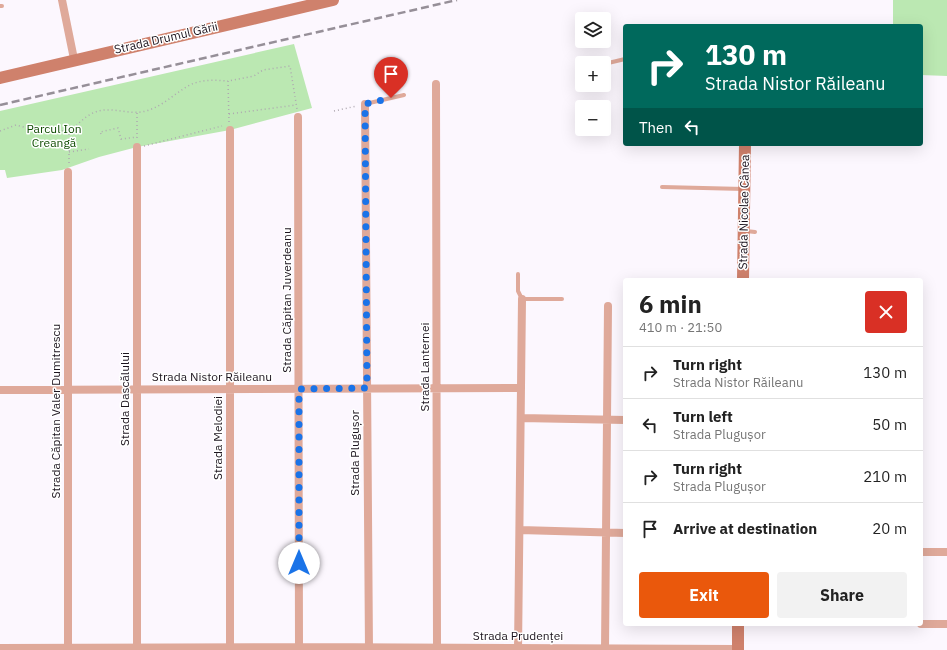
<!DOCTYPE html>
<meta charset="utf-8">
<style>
:root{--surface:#fff;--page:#f2f2f2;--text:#222;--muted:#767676;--line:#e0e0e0;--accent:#ea580c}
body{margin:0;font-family:"IBM Plex Sans",sans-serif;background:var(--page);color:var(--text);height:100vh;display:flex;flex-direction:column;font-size:15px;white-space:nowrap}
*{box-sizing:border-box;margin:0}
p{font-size:13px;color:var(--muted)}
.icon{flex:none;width:22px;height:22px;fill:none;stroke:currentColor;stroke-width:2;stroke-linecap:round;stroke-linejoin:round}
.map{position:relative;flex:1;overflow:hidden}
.panel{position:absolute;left:623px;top:278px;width:300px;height:348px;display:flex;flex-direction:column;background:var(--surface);border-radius:4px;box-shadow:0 4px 16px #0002}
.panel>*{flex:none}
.top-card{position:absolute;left:623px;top:24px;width:300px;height:122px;border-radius:4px;box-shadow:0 4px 16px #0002;background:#00695c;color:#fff;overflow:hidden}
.fabs{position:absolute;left:575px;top:12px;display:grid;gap:8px}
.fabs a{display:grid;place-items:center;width:36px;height:36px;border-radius:4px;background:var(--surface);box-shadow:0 4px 16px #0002;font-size:20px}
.pin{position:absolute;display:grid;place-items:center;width:34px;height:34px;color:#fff;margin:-41px -17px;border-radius:50% 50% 50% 0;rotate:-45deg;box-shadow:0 0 4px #0007}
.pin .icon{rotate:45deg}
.me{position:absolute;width:44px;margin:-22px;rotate:0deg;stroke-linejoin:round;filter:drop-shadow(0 0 3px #0008)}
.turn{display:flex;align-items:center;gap:14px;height:84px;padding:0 16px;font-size:18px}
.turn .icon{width:52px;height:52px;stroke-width:2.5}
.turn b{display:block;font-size:28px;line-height:34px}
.then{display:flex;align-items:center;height:38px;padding:0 16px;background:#0003;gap:8px;font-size:15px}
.round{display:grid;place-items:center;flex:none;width:42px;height:42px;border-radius:4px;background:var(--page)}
.summary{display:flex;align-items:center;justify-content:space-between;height:68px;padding:0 16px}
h1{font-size:24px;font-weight:800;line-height:30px}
.action{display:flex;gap:8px;margin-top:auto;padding:8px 16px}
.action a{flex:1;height:46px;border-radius:4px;background:var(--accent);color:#fff;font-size:16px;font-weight:800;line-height:46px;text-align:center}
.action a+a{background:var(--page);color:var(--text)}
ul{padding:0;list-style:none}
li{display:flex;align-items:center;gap:12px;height:52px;padding:0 16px;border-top:1px solid var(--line)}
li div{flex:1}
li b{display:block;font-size:15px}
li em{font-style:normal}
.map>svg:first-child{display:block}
</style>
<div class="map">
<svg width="947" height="650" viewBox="0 0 947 650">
<rect width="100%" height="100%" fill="#fcf7fe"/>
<!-- green -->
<path fill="#bbe8b2" d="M893 0H947V76L921 75V26H893Z
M294 44 312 108 230 130 137 147 99 157 62 170 7 178 5 170H0V111Z"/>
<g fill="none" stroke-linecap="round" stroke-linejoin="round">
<!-- path -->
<path stroke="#aea8b0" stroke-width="1.5" stroke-dasharray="1 3" stroke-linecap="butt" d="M334 111 357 106
M137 113V138
M229 114 296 105
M229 122 228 81 254 76 263 70 290 66 297 109
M0 131 16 125 38 131H69C77 126 83 118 91 114 108 104 128 116 146 111 163 106 174 94 188 86 200 79 215 80 228 81
M101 134 100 132 118 128 121 139 137 137
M144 146 222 126
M69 152 89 149
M69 163V131"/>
<!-- lane -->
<path stroke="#dfa99a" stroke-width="4" d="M0 6H2
M604 64 625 59
M579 71 582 70
M365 104 404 95
M662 187 744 189
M746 231 755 232
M518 274V291L522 299H562"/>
<!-- street -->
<path stroke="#dfa99a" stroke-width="8" d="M62 0 74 59
M436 84 437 650
M365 104 369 650
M298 117 299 650
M230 130V650
M0 390 521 388
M521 418 625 420
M520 530 625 533
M921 552H947
M921 624H947
M0 648 299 647 738 649
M68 650V172
M137 650V147
M518 650 522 299
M605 650 608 306"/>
<!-- secondary -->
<path stroke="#cf816c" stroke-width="12" d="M0 78 333 0
M743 280 745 144
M738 650V624"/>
<!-- rail -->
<path stroke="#968f98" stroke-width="2.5" stroke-dasharray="8 4" stroke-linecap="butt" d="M0 105 457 0"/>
</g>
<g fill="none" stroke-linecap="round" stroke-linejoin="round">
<!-- route -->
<path stroke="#1a73e8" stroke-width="7" stroke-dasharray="0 12.6" d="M299 563V389L367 388 365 104 391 98"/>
</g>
<g text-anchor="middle" stroke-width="3" stroke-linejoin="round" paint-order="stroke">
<!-- street labels -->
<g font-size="12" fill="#1c141e" stroke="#fff">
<text transform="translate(166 38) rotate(-13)" y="4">Strada Drumul Gării</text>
<text transform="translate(744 212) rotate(-89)" y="4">Strada Nicolae Cânea</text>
<text transform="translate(287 300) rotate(-90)" y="4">Strada Căpitan Juverdeanu</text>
<text transform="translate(425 367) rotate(-90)" y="4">Strada Lanternei</text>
<text x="212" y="381">Strada Nistor Răileanu</text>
<text transform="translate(125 399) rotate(-90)" y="4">Strada Dascălului</text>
<text transform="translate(56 411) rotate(-90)" y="4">Strada Căpitan Valer Dumitrescu</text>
<text transform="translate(218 438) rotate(-90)" y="4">Strada Melodiei</text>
<text transform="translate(355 453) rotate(-90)" y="4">Strada Plugușor</text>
<text x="518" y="640">Strada Prudenței</text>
</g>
<!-- park labels -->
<g font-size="12" fill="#0e4b00" stroke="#fff">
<text x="54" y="133">Parcul Ion<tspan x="54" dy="14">Creangă</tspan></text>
</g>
</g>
</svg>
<div class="fabs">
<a><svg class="icon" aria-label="layers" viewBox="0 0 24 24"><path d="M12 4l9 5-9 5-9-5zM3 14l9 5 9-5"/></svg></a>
<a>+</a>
<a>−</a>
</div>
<div class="pin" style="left:391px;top:98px;background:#d93025"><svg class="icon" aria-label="arrive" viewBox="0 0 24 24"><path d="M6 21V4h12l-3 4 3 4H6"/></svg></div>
<svg class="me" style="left:299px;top:563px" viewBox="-20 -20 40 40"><circle r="19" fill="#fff"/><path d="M0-13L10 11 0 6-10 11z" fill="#1a73e8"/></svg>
<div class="top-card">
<div class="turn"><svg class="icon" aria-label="right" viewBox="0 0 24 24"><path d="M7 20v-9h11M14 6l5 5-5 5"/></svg><div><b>130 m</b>Strada Nistor Răileanu</div></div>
<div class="then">Then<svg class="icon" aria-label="left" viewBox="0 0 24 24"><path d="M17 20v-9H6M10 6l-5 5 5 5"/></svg></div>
</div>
<section class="panel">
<div class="summary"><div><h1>6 min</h1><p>410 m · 21:50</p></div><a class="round" style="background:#d93025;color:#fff"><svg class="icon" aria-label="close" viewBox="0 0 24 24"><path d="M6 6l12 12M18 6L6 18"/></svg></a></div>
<ul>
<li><svg class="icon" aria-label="right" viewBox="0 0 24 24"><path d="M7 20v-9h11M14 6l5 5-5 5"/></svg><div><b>Turn right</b><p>Strada Nistor Răileanu</p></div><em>130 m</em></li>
<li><svg class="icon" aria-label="left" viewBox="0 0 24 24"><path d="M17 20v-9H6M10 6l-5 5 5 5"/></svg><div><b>Turn left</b><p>Strada Plugușor</p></div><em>50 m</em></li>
<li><svg class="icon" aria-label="right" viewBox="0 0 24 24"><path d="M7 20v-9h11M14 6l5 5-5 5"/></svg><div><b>Turn right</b><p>Strada Plugușor</p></div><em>210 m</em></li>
<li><svg class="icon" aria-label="arrive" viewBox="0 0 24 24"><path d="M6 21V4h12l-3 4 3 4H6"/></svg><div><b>Arrive at destination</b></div><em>20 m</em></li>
</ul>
<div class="action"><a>Exit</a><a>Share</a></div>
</section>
</div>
